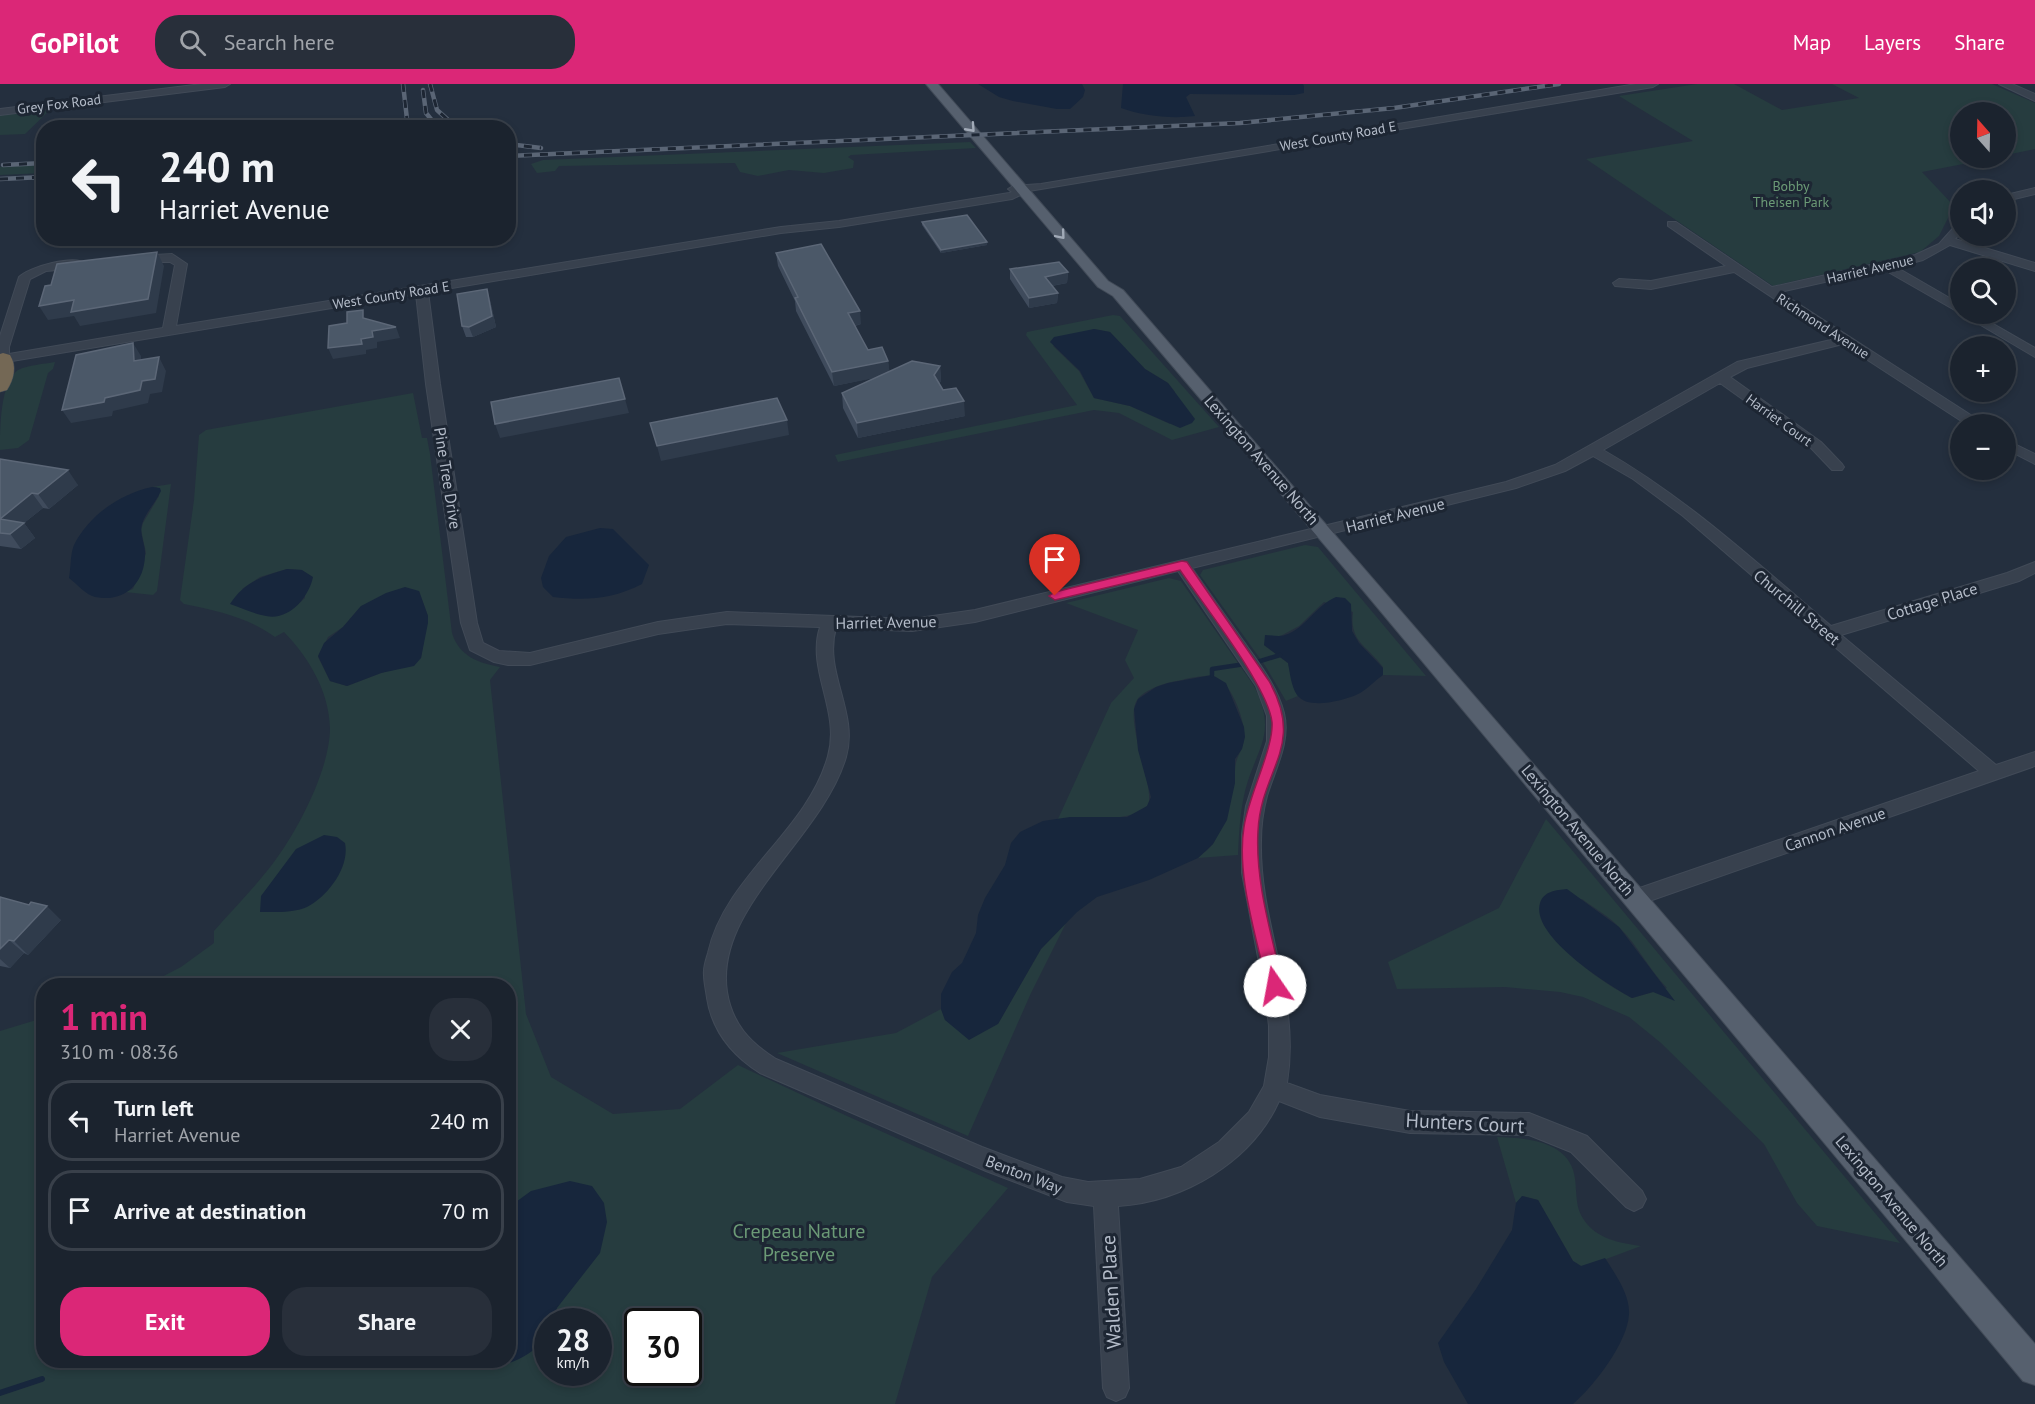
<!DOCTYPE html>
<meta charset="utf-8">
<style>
:root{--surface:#1b232e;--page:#282f3a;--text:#f1f3f6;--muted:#a0a4aa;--line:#39404a;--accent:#db2777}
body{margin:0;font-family:"PT Sans",sans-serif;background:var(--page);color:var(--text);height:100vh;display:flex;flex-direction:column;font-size:22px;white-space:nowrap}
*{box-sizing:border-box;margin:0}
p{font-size:20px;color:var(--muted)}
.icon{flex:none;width:33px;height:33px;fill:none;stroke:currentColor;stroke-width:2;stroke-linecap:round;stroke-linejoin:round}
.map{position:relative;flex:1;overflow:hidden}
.panel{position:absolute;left:36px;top:894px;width:480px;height:390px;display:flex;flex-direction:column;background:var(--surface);border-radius:24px;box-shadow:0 3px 9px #0003,0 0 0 2px var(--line)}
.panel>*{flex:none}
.banner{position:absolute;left:36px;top:36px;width:480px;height:126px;border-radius:24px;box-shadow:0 3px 9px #0003,0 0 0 2px var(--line);background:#1b232e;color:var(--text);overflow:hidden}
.needle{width:39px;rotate:340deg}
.buttons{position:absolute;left:1950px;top:18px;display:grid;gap:12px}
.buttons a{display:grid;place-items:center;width:66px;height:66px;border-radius:50%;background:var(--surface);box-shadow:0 3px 9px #0003,0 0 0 2px var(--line);font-size:30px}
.speed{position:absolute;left:534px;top:1224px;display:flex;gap:12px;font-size:30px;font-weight:700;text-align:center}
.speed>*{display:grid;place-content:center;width:78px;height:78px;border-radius:50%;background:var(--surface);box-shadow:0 3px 9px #0003,0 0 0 2px var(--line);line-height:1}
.speed small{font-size:15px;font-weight:400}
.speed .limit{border:3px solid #111;border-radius:9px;background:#fff;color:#111}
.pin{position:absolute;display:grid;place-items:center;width:51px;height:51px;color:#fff;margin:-62px -26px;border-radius:50% 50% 50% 0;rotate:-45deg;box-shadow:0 0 6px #0007}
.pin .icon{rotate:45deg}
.me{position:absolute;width:66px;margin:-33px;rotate:348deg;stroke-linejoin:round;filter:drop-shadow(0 0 4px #0008)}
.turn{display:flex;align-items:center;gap:21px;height:126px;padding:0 24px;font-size:27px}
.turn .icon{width:78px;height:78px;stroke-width:2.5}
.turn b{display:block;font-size:42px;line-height:51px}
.round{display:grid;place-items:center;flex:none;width:63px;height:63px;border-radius:24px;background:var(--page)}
.overview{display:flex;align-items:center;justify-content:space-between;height:102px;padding:0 24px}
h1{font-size:36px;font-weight:800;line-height:45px;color:var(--accent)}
.action{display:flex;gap:12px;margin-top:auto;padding:12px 24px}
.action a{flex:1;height:69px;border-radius:24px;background:var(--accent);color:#fff;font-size:24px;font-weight:800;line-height:69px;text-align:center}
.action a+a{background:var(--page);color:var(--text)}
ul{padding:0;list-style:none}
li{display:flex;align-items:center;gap:18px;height:81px;margin:0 12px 9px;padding:0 12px;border:3px solid var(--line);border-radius:24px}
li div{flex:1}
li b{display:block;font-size:22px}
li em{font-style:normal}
header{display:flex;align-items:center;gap:36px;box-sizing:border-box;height:84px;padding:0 30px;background:var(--accent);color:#fff}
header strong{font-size:28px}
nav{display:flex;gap:33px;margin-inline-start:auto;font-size:21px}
.search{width:420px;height:54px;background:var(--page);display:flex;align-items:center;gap:15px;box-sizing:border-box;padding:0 21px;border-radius:24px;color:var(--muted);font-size:22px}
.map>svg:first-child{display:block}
</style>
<header>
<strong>GoPilot</strong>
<div class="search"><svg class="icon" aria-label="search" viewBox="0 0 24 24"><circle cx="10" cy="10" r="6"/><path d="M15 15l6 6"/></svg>Search here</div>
<nav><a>Map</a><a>Layers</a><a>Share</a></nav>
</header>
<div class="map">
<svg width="2035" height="1320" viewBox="0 0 2035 1320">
<rect width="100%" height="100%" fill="#242f3e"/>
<!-- green -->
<path fill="#263c3f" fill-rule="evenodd" d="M1697 0H1734L1782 26 1859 14 1832 0H1992L2035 19V65L2006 71V28H1960V74H1994L1922 88 1954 122 1939 152 1920 168 1773 202 1586 75 1693 57 1619 12Z
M52 24 25 50 0 51V31Z
M970 58 976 64 851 71 848 73 854 77 853 84 824 89 789 86 758 92 740 88 735 79 559 82 555 87 537 89 531 80 543 76Z
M43 81V89L0 91V83Z
M1113 231 1120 232 1219 343 1172 356 1119 329 1094 326 838 378 835 371 1077 321 1026 251 1027 248ZM1094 245 1110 248 1145 285 1168 299 1175 308 1170 340 1130 322 1094 314 1079 287 1053 262Z
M55 278 53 285 48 289 29 356 18 364 0 366C0 345 0 298 18 286 28 281 44 280 55 278Z
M413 309 422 354H427L430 370 452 549C459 572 478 579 500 583L490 596 526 930 551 993 613 1030 680 1025 738 981 847 1032 1008 1104 932 1193 895 1320H0V947L43 934 44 1276H508V902L146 901 181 883 214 859V847C234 824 256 802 274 778 298 746 330 685 330 644 329 607 309 574 284 548L275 553C247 533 218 527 184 520L180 516 194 416 199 351 206 346ZM287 485 302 486 305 514 295 523 281 530 242 505 260 493ZM419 507 428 532 421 574 347 602 330 597 318 573 328 553 343 543 361 522ZM548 1238H598V1288H548ZM638 1238H688V1288H638Z
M171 400 157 507 153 511 125 508 133 505 146 469 141 446 143 439 159 412 157 403H152Z
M1305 461 1318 463 1426 592 1383 591V583C1368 562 1349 558 1353 528L1324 518 1299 542 1264 561 1288 579 1294 604 1298 612 1286 617 1266 583 1200 491 1203 486Z
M1169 494 1181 497 1254 602C1278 650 1257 662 1245 707 1240 728 1239 749 1238 771L1198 774C1203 769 1211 764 1214 758 1223 740 1235 707 1235 688 1235 672 1243 668 1244 654 1246 638 1231 596 1213 592 1208 591 1188 594 1182 596 1168 598 1146 604 1137 616 1123 637 1158 709 1147 722 1133 739 1079 734 1058 735L1111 619 1134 594 1125 576 1138 546 1066 519Z
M1546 735 1900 1159 1817 1142 1797 1119 1764 1060 1661 959 1629 933 1583 913 1560 908 1505 903 1397 905 1388 878 1499 824ZM1582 815C1594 824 1610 833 1620 844 1638 862 1649 885 1667 904L1632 914C1593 893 1572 875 1544 841Z
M1066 839 1031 909 968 1052 777 969 896 949 941 925 945 936 998 940 1041 865Z
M1497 1053C1527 1054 1571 1057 1575 1095 1577 1109 1575 1124 1584 1136 1597 1155 1619 1159 1641 1162L1593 1180 1581 1182 1573 1177 1538 1116 1523 1112 1516 1119Z"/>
<!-- water -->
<path fill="#17263c" d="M978 0H1082L1085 6 1083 13 1070 25H1057L1013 17 999 13Z
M1123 0H1303L1304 2V9L1294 11 1190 10 1186 13 1195 32C1171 35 1143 32 1121 24Z
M1094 245 1110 248 1145 285 1168 299 1195 335 1192 339 1180 344 1130 322 1094 314 1080 287 1050 258 1054 253Z
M152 403 160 404 161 407C156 418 146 428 142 440 139 450 146 461 145 472 144 500 124 519 95 513 86 511 76 499 69 494 71 483 70 471 74 461 89 431 120 410 152 403Z
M600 444 613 445 649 481 642 500C613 515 586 517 553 513L543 503 541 494 549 472 566 453Z
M287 485 302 486 313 493C309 513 289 537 266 532 254 530 241 524 230 520 244 498 263 492 287 485Z
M405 503 419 507 428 532V539L421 574 414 582 381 589 347 602 330 597 318 572 324 559 343 543 361 522 386 509Z
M1336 513 1345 514 1351 520 1352 547 1359 559 1383 584V591C1374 597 1366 607 1356 611 1341 617 1308 626 1297 611 1291 602 1290 589 1288 579L1264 561 1265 551C1271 551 1280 553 1285 551 1305 545 1316 521 1336 513Z
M1212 591 1226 599 1244 643 1245 653 1242 665 1235 675V699L1227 736 1213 760 1198 774 1149 796 1097 813 1077 828 1041 865 998 940 969 956 945 936 941 925V910L952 888 962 879 976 849 978 831 985 814 1005 781 1011 759 1020 748 1043 737 1070 733H1127L1147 722 1151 713 1138 666 1134 625 1138 615 1156 603 1168 599Z
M324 751 337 753 345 759C350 783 328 812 307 823 294 829 274 828 260 828L261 812 296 765Z
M1567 805 1619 843 1675 917 1653 908 1632 914C1608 901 1530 852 1540 819 1544 807 1556 806 1567 805Z
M570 1097 592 1102 604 1119 607 1138 600 1169 557 1224 554 1237 548 1238 545 1257C530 1270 500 1291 479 1277L508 1276 509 1123 531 1107Z
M1522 1112 1538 1116 1573 1177 1581 1182 1605 1174C1615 1190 1630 1210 1629 1230 1628 1258 1594 1302 1573 1320H1468L1444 1278 1438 1259 1476 1205 1512 1146 1516 1119Z"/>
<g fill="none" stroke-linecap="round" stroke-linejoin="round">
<!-- stream-far1 -->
<path stroke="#17263c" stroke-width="4.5" d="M1254 579 1280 571
M1212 591V585L1245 580"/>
<!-- stream -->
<path stroke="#17263c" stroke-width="6" d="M0 1309 42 1295"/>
<!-- minor casing -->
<g stroke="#414a57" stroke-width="2">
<path id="minor" d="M202 0H230L225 3 0 31V25Z
M1636 0H1658L1653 3 1029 107 1012 115 839 143 781 149 428 208 440 300 477 539 483 559 499 567 530 569 658 538 727 528 912 535 975 526 1506 398 1555 381 1737 278 1835 255 1734 188 1651 205 1615 202 1613 199 1619 195 1651 197 1726 182 1668 142V138H1676L1772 203 1915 171 1939 160 1956 141 1960 140V149L1955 155 2035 179V187L1950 161 1923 176 1896 183 1960 220V229L1883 185 1780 208 1980 337 1982 340H1966L1843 260 1747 284 1730 293 1821 358 1842 380 1844 383 1842 386H1832L1811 364 1720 299 1603 366C1687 414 1758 480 1831 542L2007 489 2035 478V489L2019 497 1841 551 1996 681 2035 668V682L1635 822 1628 820 1625 814 1628 808 1979 687 1683 432 1633 395 1593 372 1565 387 1516 404 1192 484C1209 509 1227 534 1244 558 1260 581 1277 602 1284 629 1291 658 1275 685 1267 712 1263 727 1261 742 1261 757 1259 841 1301 912 1287 999L1320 1011 1410 1027 1529 1029 1587 1052 1642 1107 1646 1115 1642 1123 1634 1127 1626 1123 1571 1068 1529 1051 1410 1049 1320 1033 1279 1017C1252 1078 1183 1118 1118 1122L1129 1304 1125 1313 1116 1317 1107 1313 1103 1304 1094 1122 1067 1118 986 1087 760 989C733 972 712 947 707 914 706 906 704 899 704 891 703 884 706 876 708 869 725 792 807 748 828 672 841 627 806 586 820 543L727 540 658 550 530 581H508L494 578 470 566 461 539 426 300 416 210 0 279V252L19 193C29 183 75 170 86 180L80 184 46 187 30 195 9 263V270L163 244 175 181 170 178H133V174L137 172 172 170 187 180 176 242 781 143 839 137 1009 109 1012 108 1008 105 1013 102 1041 100ZM1178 487 1256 602 1267 632V657L1246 722 1242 750V789L1265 910 1269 942V973L1264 1002 1249 1028 1219 1058 1181 1083 1140 1095 1088 1098 1062 1093 982 1063 776 975C749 958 732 939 727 908 714 823 822 755 846 673 859 628 823 588 836 544L912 547 975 538Z
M1999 0H2012L2035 10V17Z
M2035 104V110L2006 117V111Z
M1962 230H1976L2035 264V273Z
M2006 356 2035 370V380L2006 365Z"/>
</g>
<!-- major casing -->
<g stroke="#414a57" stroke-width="2">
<path id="major" d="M926 0H938L1108 197 1123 206 2035 1260V1301L2023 1297 1362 505 1113 212 1098 203Z"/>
</g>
<!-- highway casing -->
<g stroke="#434c59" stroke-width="1">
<path id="highway" d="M3 269 10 271C17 282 14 295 7 306L0 308V270Z"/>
</g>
<!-- minor -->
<use href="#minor" fill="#38414e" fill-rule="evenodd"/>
<!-- major -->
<use href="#major" fill="#56606e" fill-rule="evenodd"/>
<!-- highway -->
<use href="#highway" fill="#746855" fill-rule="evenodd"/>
<!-- rail casing -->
<g stroke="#5a6575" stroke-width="4.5">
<path id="rail" d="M403 0 408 44
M430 0 437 26 457 44
M423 6 426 29 438 44
M508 60 541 64
M508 72 1240 39 1394 24 1559 0
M3 81 44 79
M0 95 44 93"/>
</g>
<!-- rail -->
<use href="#rail" stroke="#1d2633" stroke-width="3" stroke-dasharray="8" stroke-linecap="butt"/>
</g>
<!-- wall -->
<path fill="#3f4b5c" d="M922 138 987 158V161L941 169 922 141Z
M776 169 861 240 855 242 868 266 888 277 889 288 940 282 941 297 939 299 943 306 965 332 858 354 843 324 842 309 877 293 834 302 796 227 795 217 778 182Z
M1010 185 1068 188 1067 199 1052 202 1058 209 1057 219 1029 224 1010 195Z
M490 216 496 243 473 253H466L462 242Z
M0 375 78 401 49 425 43 424 24 439 35 454 21 465 0 462Z
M0 813 61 836 28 871 24 869 10 884 0 882Z"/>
<!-- shaded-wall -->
<path fill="#2f3b4b" d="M184 154H197L185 156Z
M987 158V161L941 169V166Z
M157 168 164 182 156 229 80 242 74 232 48 236 39 222 74 216Z
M1068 188 1067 199 1045 203V193Z
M487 205 490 216 496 243 473 253 469 243Z
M1058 209 1057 219 1029 224V214Z
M860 227 861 240 849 243 848 229Z
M396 243 400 254 377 258V264L366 266V270L333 275 328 264 361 255 372 247Z
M133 259 141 272 142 291 134 277Z
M159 273 166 287 162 308 150 310 148 319 113 327 112 332 71 339 62 326 105 314 142 297Z
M888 277 890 291 834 302 832 288Z
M940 282 941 297 935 305 934 291Z
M625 315 629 329 500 354 495 340Z
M964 317 965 332 858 354 857 339Z
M787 336 789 351 661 377 657 362Z
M68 386 78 401 49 425 38 410Z
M32 409 43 424 24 439 35 454 21 465 0 435Z
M47 822 61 836 28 871 14 857Z
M9 856 24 869 10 884 0 875V865Z"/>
<!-- building -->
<path fill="#4b5868" stroke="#5c6777" stroke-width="1.5" d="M967 131 987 158 941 166 922 138Z
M821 160 860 227 848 229 868 266 882 263 888 277 832 288 795 214 798 213 776 169Z
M157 168 148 215 71 228 74 216 39 222 45 202 51 201 57 180Z
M1059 178 1068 188 1045 193 1058 209 1029 214 1010 185Z
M487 205 492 232 469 243 462 242 457 210Z
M363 226V234L396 243 372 247 373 253 361 255 362 260 328 264 329 242 347 239V228Z
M133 259 134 277 159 273 155 295 142 297 140 306 105 314 104 318 62 326 76 271Z
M912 277 940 282 934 291 943 306 956 304 964 317 857 339 842 309Z
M619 294 625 315 495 340 491 318Z
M777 314 787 336 657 362 650 339Z
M0 375 68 386 38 410 32 409 0 435Z
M0 435 24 439 10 450 0 449Z
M0 813 29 821 31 818 47 822 14 857 9 856 0 865Z"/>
<!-- one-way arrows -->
<defs><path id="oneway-chevron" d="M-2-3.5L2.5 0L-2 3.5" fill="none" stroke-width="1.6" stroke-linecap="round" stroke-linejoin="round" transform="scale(1.5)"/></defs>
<g stroke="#a1aab7">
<use href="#oneway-chevron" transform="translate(971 44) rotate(48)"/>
<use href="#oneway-chevron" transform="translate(1061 151) rotate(50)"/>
</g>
<!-- route -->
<path fill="#db2777" stroke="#8e194d" stroke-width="1.5" d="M1182 477 1187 478 1269 597C1306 663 1261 684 1258 747 1255 799 1272 851 1283 902L1280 907 1275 909 1269 907 1267 902C1257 854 1236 792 1244 743 1248 713 1274 664 1272 638 1268 602 1202 519 1180 486L1055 516 1049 512 1055 508Z"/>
<g text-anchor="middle" stroke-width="6" stroke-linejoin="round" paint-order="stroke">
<!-- far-street labels -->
<g font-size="14" fill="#b4bcc9" stroke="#1d2633">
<text transform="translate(59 20) rotate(-7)" y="5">Grey Fox Road</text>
<text transform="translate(1338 52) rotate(-10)" y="5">West County Road E</text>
<text transform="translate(1870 185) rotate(-13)" y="5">Harriet Avenue</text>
<text transform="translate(391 211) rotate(-9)" y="5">West County Road E</text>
<text transform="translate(1823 242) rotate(33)" y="5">Richmond Avenue</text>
<text transform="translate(1779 336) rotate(36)" y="5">Harriet Court</text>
</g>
<!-- far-park labels -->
<g font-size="14" fill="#6b9a76" stroke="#1d2633">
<text x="1791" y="107">Bobby<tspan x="1791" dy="16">Theisen Park</tspan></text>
</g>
<!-- street labels -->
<g font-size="16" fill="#b4bcc9" stroke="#1d2633">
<text transform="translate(1262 376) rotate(49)" y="6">Lexington Avenue North</text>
<text transform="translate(448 394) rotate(81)" y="6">Pine Tree Drive</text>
<text transform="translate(1395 431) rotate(-14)" y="6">Harriet Avenue</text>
<text transform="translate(1932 517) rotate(-17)" y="6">Cottage Place</text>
<text transform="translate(1797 523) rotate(40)" y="6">Churchill Street</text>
<text transform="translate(886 538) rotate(-1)" y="6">Harriet Avenue</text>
<text transform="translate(1835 745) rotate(-19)" y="6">Cannon Avenue</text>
<text transform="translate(1578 746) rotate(50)" y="6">Lexington Avenue North</text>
<text transform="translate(1024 1090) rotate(21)" y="6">Benton Way</text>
<text transform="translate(1892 1117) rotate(50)" y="6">Lexington Avenue North</text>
</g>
<!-- near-street labels -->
<g font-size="20" fill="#b4bcc9" stroke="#1d2633">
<text transform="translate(1465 1039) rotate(3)" y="7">Hunters Court</text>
<text transform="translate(1111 1208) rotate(-93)" y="7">Walden Place</text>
</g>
<!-- near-park labels -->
<g font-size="20" fill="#6b9a76" stroke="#1d2633">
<text x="799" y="1154">Crepeau Nature<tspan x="799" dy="23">Preserve</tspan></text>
</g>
</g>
</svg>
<div class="buttons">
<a><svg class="needle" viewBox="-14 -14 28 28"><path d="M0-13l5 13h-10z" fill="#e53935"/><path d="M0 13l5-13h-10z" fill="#a0a4aa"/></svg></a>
<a><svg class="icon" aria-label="sound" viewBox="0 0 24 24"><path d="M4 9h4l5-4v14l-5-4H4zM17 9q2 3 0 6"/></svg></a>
<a><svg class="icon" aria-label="search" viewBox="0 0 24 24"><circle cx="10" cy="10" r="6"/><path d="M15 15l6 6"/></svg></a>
<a>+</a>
<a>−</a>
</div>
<div class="speed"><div>28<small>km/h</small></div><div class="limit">30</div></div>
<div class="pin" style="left:1055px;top:512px;background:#d93025"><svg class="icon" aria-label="arrive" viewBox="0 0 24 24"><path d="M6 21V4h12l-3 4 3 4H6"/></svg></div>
<svg class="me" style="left:1275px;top:902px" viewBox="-20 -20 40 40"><circle r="19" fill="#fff"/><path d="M0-13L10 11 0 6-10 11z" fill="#db2777"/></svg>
<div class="banner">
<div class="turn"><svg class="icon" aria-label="left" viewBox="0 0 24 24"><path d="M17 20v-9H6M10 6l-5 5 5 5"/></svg><div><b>240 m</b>Harriet Avenue</div></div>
</div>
<section class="panel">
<div class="overview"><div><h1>1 min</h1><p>310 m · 08:36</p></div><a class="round"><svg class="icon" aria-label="close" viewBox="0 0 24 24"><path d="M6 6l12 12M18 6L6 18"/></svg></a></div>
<ul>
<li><svg class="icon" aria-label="left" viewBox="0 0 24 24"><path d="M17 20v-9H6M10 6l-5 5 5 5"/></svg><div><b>Turn left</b><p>Harriet Avenue</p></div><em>240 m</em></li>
<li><svg class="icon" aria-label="arrive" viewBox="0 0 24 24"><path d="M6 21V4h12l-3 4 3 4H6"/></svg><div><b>Arrive at destination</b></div><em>70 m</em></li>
</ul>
<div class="action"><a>Exit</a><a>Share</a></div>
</section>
</div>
